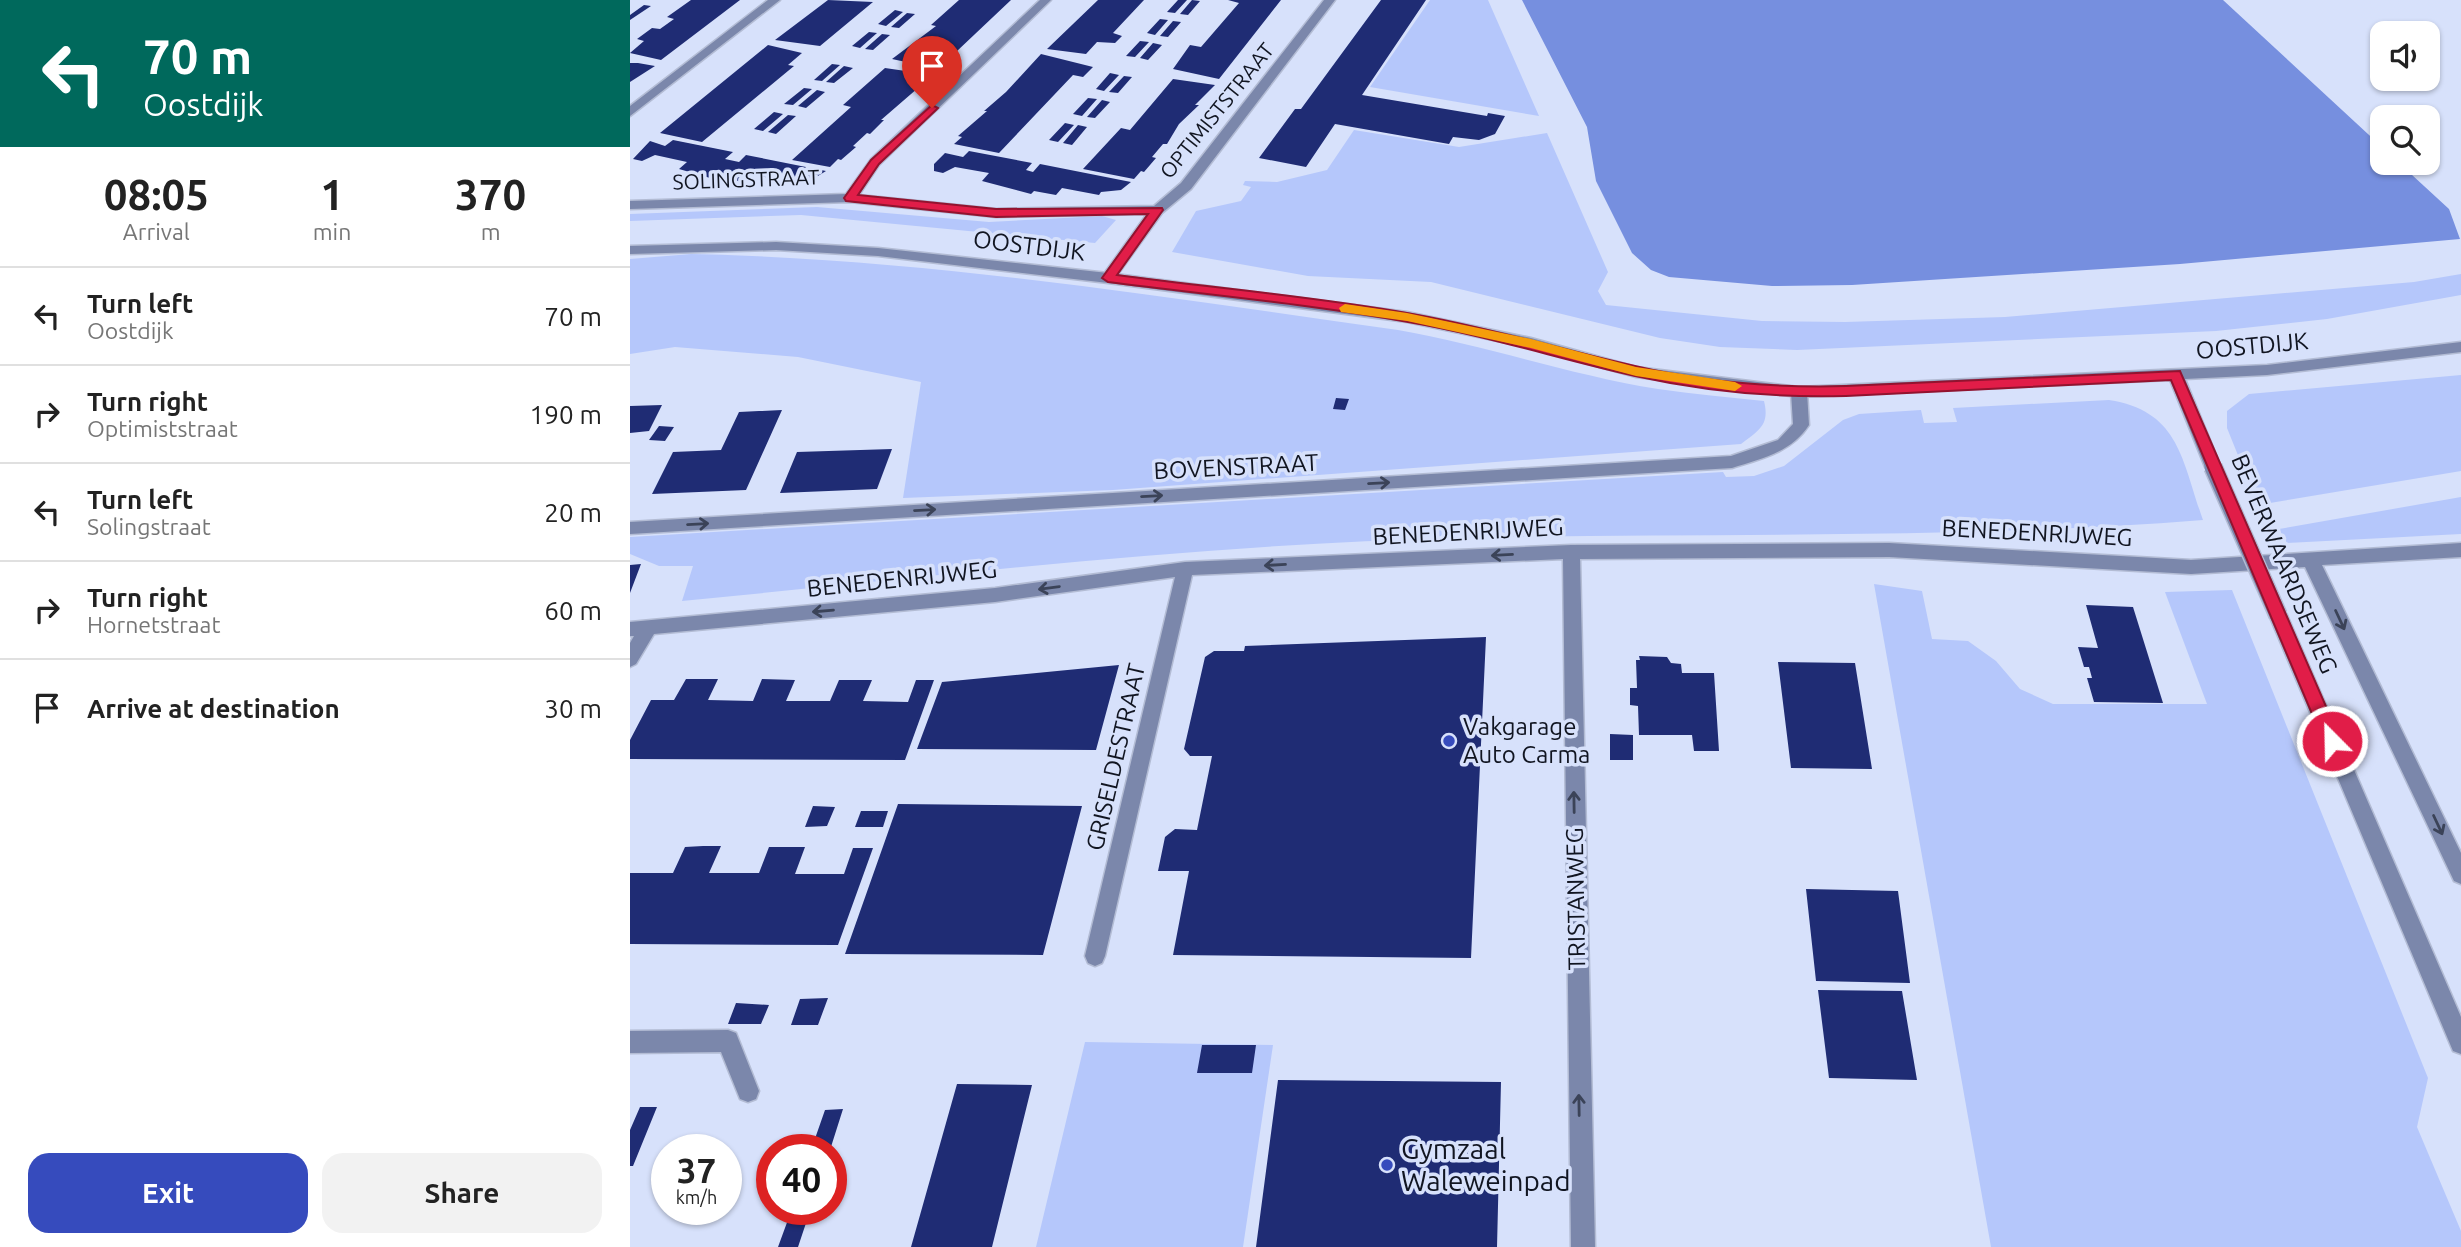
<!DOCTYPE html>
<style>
:root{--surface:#fff;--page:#f2f2f2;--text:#222;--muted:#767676;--line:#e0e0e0;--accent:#364bbd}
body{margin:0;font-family:Ubuntu,sans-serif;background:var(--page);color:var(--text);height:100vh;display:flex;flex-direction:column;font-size:26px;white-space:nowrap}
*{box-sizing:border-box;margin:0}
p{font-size:23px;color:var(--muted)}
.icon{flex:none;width:38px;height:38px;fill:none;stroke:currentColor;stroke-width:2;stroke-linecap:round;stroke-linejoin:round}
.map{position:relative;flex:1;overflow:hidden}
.drawer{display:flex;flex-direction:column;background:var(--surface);width:630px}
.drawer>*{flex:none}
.top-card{background:#00695c;color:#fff;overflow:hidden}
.tools{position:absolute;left:1740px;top:21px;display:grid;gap:14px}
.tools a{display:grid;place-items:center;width:70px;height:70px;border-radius:14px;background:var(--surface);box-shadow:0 2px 5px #0004;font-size:35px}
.speed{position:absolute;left:21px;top:1134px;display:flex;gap:14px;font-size:35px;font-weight:700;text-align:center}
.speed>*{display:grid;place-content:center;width:91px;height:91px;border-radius:50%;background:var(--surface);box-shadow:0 2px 5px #0004;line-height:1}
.speed small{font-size:18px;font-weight:400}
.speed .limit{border:10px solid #d22;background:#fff;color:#111}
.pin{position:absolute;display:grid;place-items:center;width:60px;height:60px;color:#fff;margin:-72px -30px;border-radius:50% 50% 50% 0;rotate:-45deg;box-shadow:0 0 7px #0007}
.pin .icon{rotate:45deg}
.me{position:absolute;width:77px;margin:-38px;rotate:337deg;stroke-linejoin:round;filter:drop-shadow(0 0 5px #0008)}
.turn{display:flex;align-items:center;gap:24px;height:147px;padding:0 28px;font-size:32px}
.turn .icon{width:91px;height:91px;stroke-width:2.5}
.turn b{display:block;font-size:49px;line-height:60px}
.eta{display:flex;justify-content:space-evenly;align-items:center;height:119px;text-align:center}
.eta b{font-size:42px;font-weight:700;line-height:49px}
.primary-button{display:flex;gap:14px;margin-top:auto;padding:14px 28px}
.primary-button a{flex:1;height:80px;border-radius:21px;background:var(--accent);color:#fff;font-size:28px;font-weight:700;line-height:80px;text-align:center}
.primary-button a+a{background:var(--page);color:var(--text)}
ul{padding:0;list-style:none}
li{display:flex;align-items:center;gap:21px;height:98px;padding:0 28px;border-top:2px solid var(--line)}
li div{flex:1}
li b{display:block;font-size:26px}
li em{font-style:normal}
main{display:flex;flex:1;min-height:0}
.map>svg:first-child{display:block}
</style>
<main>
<section class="drawer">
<div class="top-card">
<div class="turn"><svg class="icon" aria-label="left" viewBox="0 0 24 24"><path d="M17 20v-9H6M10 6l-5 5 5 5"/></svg><div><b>70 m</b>Oostdijk</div></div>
</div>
<div class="eta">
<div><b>08:05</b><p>Arrival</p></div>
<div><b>1</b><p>min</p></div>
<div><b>370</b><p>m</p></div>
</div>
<ul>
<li><svg class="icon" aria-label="left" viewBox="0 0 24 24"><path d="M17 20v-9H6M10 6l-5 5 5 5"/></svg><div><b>Turn left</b><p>Oostdijk</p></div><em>70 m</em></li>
<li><svg class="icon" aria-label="right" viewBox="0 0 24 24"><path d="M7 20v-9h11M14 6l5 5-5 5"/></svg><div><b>Turn right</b><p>Optimiststraat</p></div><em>190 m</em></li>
<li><svg class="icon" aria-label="left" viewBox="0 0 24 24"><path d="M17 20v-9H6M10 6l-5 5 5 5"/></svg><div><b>Turn left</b><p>Solingstraat</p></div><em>20 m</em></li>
<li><svg class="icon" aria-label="right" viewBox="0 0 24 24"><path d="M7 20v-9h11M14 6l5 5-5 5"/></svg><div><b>Turn right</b><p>Hornetstraat</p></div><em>60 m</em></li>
<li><svg class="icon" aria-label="arrive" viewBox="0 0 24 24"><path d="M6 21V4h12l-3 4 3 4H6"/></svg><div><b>Arrive at destination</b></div><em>30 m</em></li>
</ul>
<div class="primary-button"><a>Exit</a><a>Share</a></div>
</section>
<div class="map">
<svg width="1831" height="1247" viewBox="0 0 1831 1247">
<rect width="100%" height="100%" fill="#d7e1fb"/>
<!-- green -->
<path fill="#b5c7fb" d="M800 0H858L909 116 740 87Z
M724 130 829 147 917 133 978 272 968 291 976 305 1132 321 1215 322 1375 317 1784 282 1831 274V295L1697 319 1586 331 1167 350 1090 347 1030 338 801 282 678 276 542 252 566 211 611 201 621 187 613 185 615 181 647 182 697 170Z
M187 207 359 222 472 216 486 220 465 243 171 215 0 221V214Z
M61 254C298 259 534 297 768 330 855 345 940 375 1028 389 1063 394 1098 397 1134 401 1140 425 1129 430 1111 444L483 490 273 498 291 382 168 357 45 347 0 354V259Z
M1831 375V471L1628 505 1597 428V411L1619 394Z
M1479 400C1550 411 1552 461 1573 520 1326 540 1078 532 831 538 571 544 311 576 52 601L63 566H29L0 554V537L1093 472 1096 477 1124 476 1154 466 1213 420 1229 414 1291 410 1294 423 1327 422 1323 408Z
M1831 497V534L1657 543 1649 529Z
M1244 584 1292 591 1302 639 1338 641 1366 661 1390 689 1423 704H1577L1535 592 1602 590 1798 1078 1787 1127 1831 1231V1247H1361Z
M455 1042 643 1045 613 1247H406Z"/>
<!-- water -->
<path fill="#768fdf" d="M892 0H1593L1752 147V163H1769L1819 209 1830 239 1550 264 1222 285 1142 286 1039 277 1021 270 1002 253 966 181 957 127Z"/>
<!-- building -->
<path fill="#1f2c74" d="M61 0H110L31 60 0 53 14 41 7 39 22 28 30 29 44 19 37 17Z
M198 0 243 2 190 46 145 40Z
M329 0H381L308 69 262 59 306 26 301 25Z
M468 0H514L483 33 492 36 485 43 467 42 456 54 417 49Z
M548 0H557L545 13 537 12Z
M562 0 570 1 558 15 550 14Z
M598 0H651L589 79 543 69 560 45 571 47 609 3Z
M751 0H796L732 95 857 116 858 113 875 116 865 134 849 140 823 137 819 144 705 124 676 167 629 158 665 109H671Z
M14 5 21 6 0 20V15Z
M265 10 273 12 256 26 248 24Z
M277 13 285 14 269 28 261 27Z
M530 19 538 20 525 35 517 33Z
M543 21 551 22 538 37 530 36Z
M239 32 247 33 230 48 222 46Z
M252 34 260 35 243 50 235 49Z
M510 41 519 42 505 57 496 56Z
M523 43 532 45 518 60 510 58Z
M138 45 172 53 158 65 164 66 72 142 30 133Z
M411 54 463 67 453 77 443 75 369 153 324 144 332 137 328 136 357 111H354L376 92Z
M0 63H8L25 66 0 82Z
M202 64 210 65 192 81 184 80Z
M214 66 223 68 204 83 196 82Z
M255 68 303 75 251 120H254L240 134 237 133 223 146 226 147 211 160 208 159 200 167 162 160 221 107 213 105Z
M480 73 489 75 474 91 466 89Z
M494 76 502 77 488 93 479 92Z
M543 79 585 85 565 105H569L549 124 537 144H533L522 157 526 158 514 172 511 171 504 179 453 169 491 128 500 130Z
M174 88 182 89 163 105 154 104Z
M187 90 195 92 176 108 168 106Z
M458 98 467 99 452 116 443 114Z
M472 100 480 102 465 118 457 117Z
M144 112 153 114 133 131 124 129Z
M158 115 166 116 146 134 138 132Z
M435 123 444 125 428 142 419 140Z
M448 125 457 127 442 145 433 143Z
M43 140 103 152 95 159 109 162 116 155 196 171 183 179 161 183 126 176 118 183 97 179 94 182 49 169 57 162 25 155 12 161 3 159 20 141 35 146Z
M339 151 402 163 396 170 403 172 410 164 501 182 491 190 471 192 469 195 432 188 426 195 404 191 401 194 352 181 359 173 325 167 313 173 304 171V164L315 153 333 157Z
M706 398 719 399 715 410 703 409Z
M32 405 19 431 0 433V406Z
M152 410 116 490 22 494 43 452 91 450 109 412Z
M29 426 44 427 35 441 19 440Z
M262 449 247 489 150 493 167 452Z
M11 564 0 593V565Z
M1456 605 1503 607 1533 703 1464 702 1457 678H1462L1459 667H1454L1448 647 1468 648Z
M856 637 841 958 543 955 559 871H528L535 837 545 829 567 830 582 756H560L554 749 575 657 584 651H614L615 646Z
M1009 656 1037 657 1041 663 1051 664 1052 673H1084L1089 751H1064L1062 735H1009L1008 706 1000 705V688H1007L1006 660H1010Z
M1148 662 1225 663 1242 769 1161 768Z
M489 665 466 750 287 749 312 682Z
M56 679H88L78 700 123 701 132 679 165 680 156 701H200L209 680H242L233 701 278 702 286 680H304L275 760 0 759V740L21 700H44Z
M980 734 1003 735V760H980Z
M268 804 452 806 413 955 215 954Z
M183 806 205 807 197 826 175 827Z
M231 811H258L253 827H225Z
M73 846H91L79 873H129L139 847H175L165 874H214L223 848H243L208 945 0 944V873H43L55 847Z
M1176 889 1268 891 1280 983 1186 981Z
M1188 990 1272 991 1287 1080 1199 1078Z
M198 998 188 1025H161L170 999Z
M106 1003 139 1005 131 1024H98Z
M572 1045H626L622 1073H567Z
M648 1080 871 1082 867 1247H626Z
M327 1084 402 1085 362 1247H281Z
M10 1107H27L3 1166H0V1130Z
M213 1109 200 1150H181L195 1110Z
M159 1217H178L168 1247H148Z"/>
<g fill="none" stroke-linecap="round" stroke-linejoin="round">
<!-- service casing -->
<g stroke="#b3bcd4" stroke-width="3">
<path id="service" d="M98 1030 106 1033 129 1091 126 1099 118 1102 110 1099 91 1052 0 1053V1031Z"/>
</g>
<!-- minor casing -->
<g stroke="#b3bcd4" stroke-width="3">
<path id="minor" d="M138 0H150L0 116V106Z
M410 0H421L249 165 229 195 366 209 524 206 551 183 694 0H705L561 189 532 213 483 281H473L471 278 517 214 366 217 220 202 0 209V201L216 194 241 159Z
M1169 387 1177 392 1179 425C1162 452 1131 459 1102 468L0 534V522L1101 456 1148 440 1163 424 1161 392Z
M1259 543 1561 560 1831 543V557L1692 565 1831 853V884L1824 881 1675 567 1561 574 1259 557 950 559 965 1247H941L933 559 562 575 475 956 472 963 465 966 458 963 455 956 545 577 365 602 24 634 6 664 0 667V643L4 636H0V622L365 588 555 562 941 545Z"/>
</g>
<!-- tertiary casing -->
<g stroke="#b3bcd4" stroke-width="3">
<path id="tertiary" d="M146 242 248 248 478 273 777 312 901 338 1006 367 1169 387 1637 365 1831 342V352L1637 375 1555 379 1591 467 1583 473 1575 467 1540 380 1169 397 1006 377 901 348 777 322 478 283 248 256 146 250 0 254V246Z
M1648 608 1654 610 1657 615 1831 1017V1054L1823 1051 1639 615 1642 610Z"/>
</g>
<!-- service -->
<use href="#service" fill="#7b87ab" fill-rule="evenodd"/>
<!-- minor -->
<use href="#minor" fill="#7b87ab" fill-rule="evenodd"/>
<!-- tertiary -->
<use href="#tertiary" fill="#7b87ab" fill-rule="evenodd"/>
<!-- tertiary-bridge casing -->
<g stroke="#b3bcd4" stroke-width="20" stroke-linecap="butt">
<path id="tertiary-bridge" d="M1583 467 1648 615"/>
</g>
<!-- tertiary-bridge -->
<use href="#tertiary-bridge" stroke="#7b87ab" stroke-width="17"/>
</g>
<!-- one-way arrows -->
<defs><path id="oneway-shaft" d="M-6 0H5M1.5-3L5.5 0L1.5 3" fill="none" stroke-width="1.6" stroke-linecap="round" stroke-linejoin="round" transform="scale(1.75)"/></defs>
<g stroke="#3b4358">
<use href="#oneway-shaft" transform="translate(749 483) rotate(-3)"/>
<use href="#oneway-shaft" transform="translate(522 496) rotate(-3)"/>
<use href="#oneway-shaft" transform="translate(295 510) rotate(-3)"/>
<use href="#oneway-shaft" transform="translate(68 524) rotate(-3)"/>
<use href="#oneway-shaft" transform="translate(872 555) rotate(177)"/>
<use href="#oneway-shaft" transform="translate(645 565) rotate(177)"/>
<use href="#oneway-shaft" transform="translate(419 588) rotate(172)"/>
<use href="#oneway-shaft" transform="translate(193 611) rotate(175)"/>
<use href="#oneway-shaft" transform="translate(1710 620) rotate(65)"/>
<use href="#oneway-shaft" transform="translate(944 802) rotate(-91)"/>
<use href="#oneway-shaft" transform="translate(1808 825) rotate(65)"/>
<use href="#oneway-shaft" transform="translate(949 1105) rotate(-91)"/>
</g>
<!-- route -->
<path fill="#e11d48" stroke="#92132f" stroke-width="2" d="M302 105 308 108 306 110 249 164 228 195 366 209 532 208 533 210 487 275C583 288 681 296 777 313 854 326 928 349 1005 366 1073 382 1146 388 1216 386L1550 371 1711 741 1708 747H1696L1541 380 1216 396C1146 398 1073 391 1005 376 929 359 855 335 778 322 679 304 578 295 478 282L472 278 518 214 366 217 216 201 214 198 241 160Z"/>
<!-- slow -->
<path fill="#f59e0b" d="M715 304 777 313 901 339 1006 367 1105 382 1112 386 1105 391 1006 376 901 348 777 321 711 312 709 308Z"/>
<!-- markers -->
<g fill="#364bbd" stroke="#d7e1fb" stroke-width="2.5">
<circle cx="819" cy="741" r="7"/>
<circle cx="757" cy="1165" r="7"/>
</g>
<g text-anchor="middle" stroke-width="7" stroke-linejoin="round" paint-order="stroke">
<!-- far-street labels -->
<g font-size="21" fill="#111521" stroke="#d7e1fb">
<text transform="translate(587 111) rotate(-51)" y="7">OPTIMISTSTRAAT</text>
<text transform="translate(116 180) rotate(-2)" y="7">SOLINGSTRAAT</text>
</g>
<!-- street labels -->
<g font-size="24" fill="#111521" stroke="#d7e1fb">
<text transform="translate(399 246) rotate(7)" y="8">OOSTDIJK</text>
<text transform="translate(1622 346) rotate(-5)" y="8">OOSTDIJK</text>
<text transform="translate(606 467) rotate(-3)" y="8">BOVENSTRAAT</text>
<text transform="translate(838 532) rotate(-3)" y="8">BENEDENRIJWEG</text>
<text transform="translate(1407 533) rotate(3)" y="8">BENEDENRIJWEG</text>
<text transform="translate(1654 564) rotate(67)" y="8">BEVERWAARDSEWEG</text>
<text transform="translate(272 579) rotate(-6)" y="8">BENEDENRIJWEG</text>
<text transform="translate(486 757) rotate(-77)" y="8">GRISELDESTRAAT</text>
<text transform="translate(946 899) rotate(-91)" y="8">TRISTANWEG</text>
</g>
<!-- poi labels -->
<g font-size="24" fill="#111521" stroke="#d7e1fb" text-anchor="start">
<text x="833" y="735">Vakgarage<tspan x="833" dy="28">Auto Carma</tspan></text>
</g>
<!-- near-poi labels -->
<g font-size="28" fill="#111521" stroke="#d7e1fb" text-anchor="start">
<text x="771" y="1159">Gymzaal<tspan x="771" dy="32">Waleweinpad</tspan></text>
</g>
</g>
</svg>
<div class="tools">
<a><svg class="icon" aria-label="sound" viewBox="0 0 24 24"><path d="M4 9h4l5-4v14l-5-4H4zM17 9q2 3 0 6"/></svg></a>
<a><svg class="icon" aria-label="search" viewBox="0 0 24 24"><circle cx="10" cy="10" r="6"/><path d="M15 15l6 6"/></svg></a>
</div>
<div class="speed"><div>37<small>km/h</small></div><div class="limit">40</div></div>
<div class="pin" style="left:302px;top:108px;background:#d93025"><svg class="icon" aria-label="arrive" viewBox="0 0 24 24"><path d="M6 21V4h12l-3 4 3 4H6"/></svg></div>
<svg class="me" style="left:1702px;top:741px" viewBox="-20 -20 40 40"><circle r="17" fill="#e11d48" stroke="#fff" stroke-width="3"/><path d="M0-11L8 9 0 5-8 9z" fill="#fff"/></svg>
</div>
</main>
